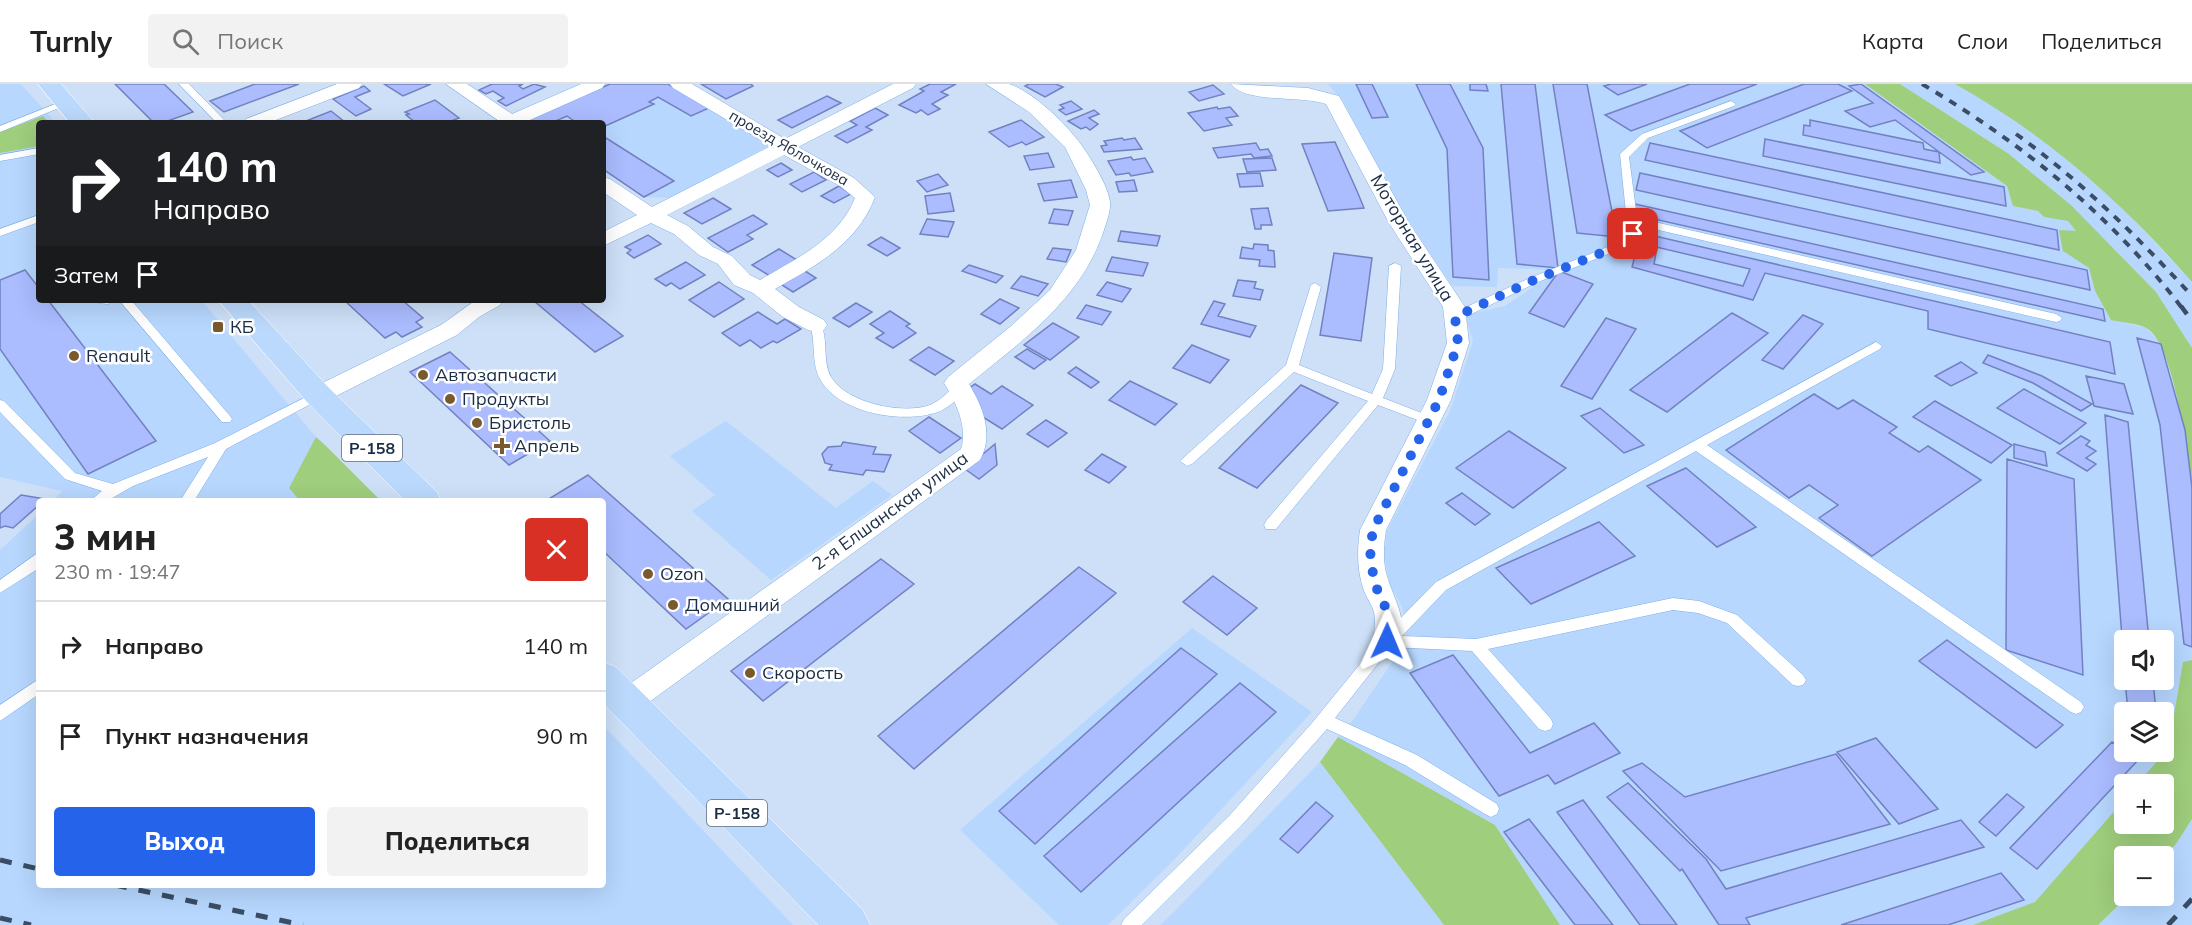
<!DOCTYPE html>
<html lang="ru">
<meta charset="utf-8">
<style>
:root{--surface:#fff;--page:#f2f2f2;--text:#222;--muted:#767676;--line:#e0e0e0;--accent:#2563eb}
body{margin:0;font-family:Mulish,sans-serif;background:var(--page);color:var(--text);height:100vh;display:flex;flex-direction:column;font-size:22px;white-space:nowrap}
*{box-sizing:border-box;margin:0}
p{font-size:20px;color:var(--muted)}
.icon{flex:none;width:33px;height:33px;fill:none;stroke:currentColor;stroke-width:2;stroke-linecap:round;stroke-linejoin:round}
.map{position:relative;flex:1;overflow:hidden}
.details{position:absolute;left:36px;top:414px;width:570px;height:390px;display:flex;flex-direction:column;background:var(--surface);border-radius:6px;box-shadow:0 6px 24px #0002}
.details>*{flex:none}
.guide{position:absolute;left:36px;top:36px;width:570px;height:183px;border-radius:6px;box-shadow:0 6px 24px #0002;background:#202124;color:#fff;overflow:hidden}
.tools{position:absolute;left:2114px;top:546px;display:grid;gap:12px}
.tools a{display:grid;place-items:center;width:60px;height:60px;border-radius:6px;background:var(--surface);box-shadow:0 6px 24px #0002;font-size:30px}
.pin{position:absolute;display:grid;place-items:center;width:51px;height:51px;color:#fff;margin:-26px;border-radius:12px;box-shadow:0 3px 9px #0006}
.me{position:absolute;width:66px;margin:-33px;rotate:1deg;stroke-linejoin:round;filter:drop-shadow(0 0 4px #0008)}
.turn{display:flex;align-items:center;gap:21px;height:126px;padding:0 18px;font-size:27px}
.turn .icon{width:78px;height:78px;stroke-width:2.5}
.turn b{display:block;font-size:42px;line-height:51px}
.then{display:flex;align-items:center;height:57px;padding:0 18px;background:#0003;gap:12px;font-size:22px}
.round{display:grid;place-items:center;flex:none;width:63px;height:63px;border-radius:6px;background:var(--page)}
.overview{display:flex;align-items:center;justify-content:space-between;height:102px;padding:0 18px}
h1{font-size:36px;font-weight:800;line-height:45px}
.button{display:flex;gap:12px;margin-top:auto;padding:12px 18px}
.button a{flex:1;height:69px;border-radius:6px;background:var(--accent);color:#fff;font-size:24px;font-weight:800;line-height:69px;text-align:center}
.button a+a{background:var(--page);color:var(--text)}
ul{padding:0;list-style:none}
li{display:flex;align-items:center;gap:18px;height:90px;padding:0 18px;border-top:2px solid var(--line)}
li div{flex:1}
li b{display:block;font-size:22px}
li em{font-style:normal}
header{display:flex;align-items:center;gap:36px;box-sizing:border-box;height:84px;padding:0 30px;background:var(--surface);border-bottom:2px solid var(--line)}
header strong{font-size:28px}
nav{display:flex;gap:33px;margin-inline-start:auto;font-size:21px}
.search{width:420px;height:54px;background:var(--page);display:flex;align-items:center;gap:15px;box-sizing:border-box;padding:0 21px;border-radius:6px;color:var(--muted);font-size:22px}
.map>svg:first-child{display:block}
</style>
<header>
<strong>Turnly</strong>
<div class="search"><svg class="icon" aria-label="search" viewBox="0 0 24 24"><circle cx="10" cy="10" r="6"/><path d="M15 15l6 6"/></svg>Поиск</div>
<nav><a>Карта</a><a>Слои</a><a>Поделиться</a></nav>
</header>
<div class="map">
<svg width="2192" height="841" viewBox="0 0 2192 841">
<rect width="100%" height="100%" fill="#cde0f8"/>
<!-- built -->
<path fill="#b7d7fe" fill-rule="evenodd" d="M0 0H21L56 39H39V216H201L316 353 381 417H53L62 407 0 393Z
M601 0H669L772 60 673 114 644 113 603 87V39H528L523 36Z
M1865 0 2007 102 2013 122 2038 127 2044 133 2068 137 2076 147 2063 167 2089 184 2095 207 2111 236 2147 244 2161 260 2185 346 2192 404V576L2183 578 2168 665 2137 700H2124V716L2035 818 1973 841H1560L1495 741 1338 653 1353 636 1399 568 1407 547 1402 523 1390 501 1384 472 1387 447 1450 327 1473 257 1465 231 1505 222 1558 186 1498 184 1497 203 1452 202 1395 117 1342 15 1327 0ZM2124 556H2163V596H2124ZM2124 628H2163V668H2124Z
M1900 0H1955L1997 24 2055 65 2118 119 2192 198V264L2156 208 2072 122 2009 70Z
M726 337 836 424 873 397 892 411 771 496 692 427 715 411 670 372Z
M39 430V801H603V641L793 841H0V466Z
M1192 544 1312 628 1173 777 1108 841H1059L960 746Z
M1320 678 1444 841H1160L1172 830Z
M2192 735V841H2098L2128 812H2163V774L2176 760Z"/>
<!-- green -->
<path fill="#9fce7d" d="M1865 0H1900L2009 70 2072 122 2156 208 2192 264V404C2188 372 2174 262 2148 245 2139 239 2122 239 2111 236L2095 207 2089 184 2063 167 2059 146 2076 147 2068 137 2044 133 2038 127 2013 122 2007 102Z
M1955 0H2192V198C2123 119 2047 51 1955 0Z
M43 32 50 39H39V62L0 69V48Z
M316 353 325 361 381 417H300L289 404Z
M2192 576V735L2176 760 2163 774V772H2124V812H2128L2098 841H1973L2035 818 2124 716V740H2163V700H2137L2168 665 2183 578Z
M1338 653 1495 741 1560 841H1444L1320 678Z"/>
<!-- building -->
<path fill="#abbcff" stroke="#7281c0" stroke-width="1.5" d="M115 0H164L193 28 162 39H154Z
M255 0H299L224 28 210 17Z
M384 0H431L403 12Z
M492 0H523L519 2 523 5 534 0 545 3 506 22 498 17 504 14 493 7 486 10 479 6Z
M610 0H668L709 24 691 32 658 13 649 18 654 20 603 43V39H577L567 32 551 39H535L529 35Z
M701 0H751L753 2 726 15Z
M930 0H956L941 8 948 11 932 20 940 25 928 31 921 26 916 29 899 21 924 7 920 5Z
M1029 0H1056L1063 3 1045 13 1025 2Z
M1356 0H1372L1388 33 1372 34Z
M1416 0H1450L1483 64 1489 196 1453 193 1447 65Z
M1470 0H1486L1488 7 1470 6Z
M1501 0H1535L1558 184 1517 180Z
M1553 0H1587L1617 153 1577 149Z
M1611 0H1647L1618 11 1604 2Z
M1690 0H1757L1631 47 1605 31Z
M1804 0H1838L1852 7 1707 64 1680 47Z
M1861 0 1984 88 1971 91 1895 36 1870 43 1845 27 1873 19 1849 2Z
M1213 1 1224 10 1199 17 1189 8Z
M364 2 370 7 355 13 371 25 356 32 333 15Z
M827 12 841 19 792 44 778 36Z
M435 16 459 34 446 39H416L406 31 409 30 405 28Z
M1071 17 1082 25 1066 31 1059 26 1064 24 1060 21Z
M1217 23 1218 25 1230 23 1238 32 1226 34 1232 41 1204 47 1188 29Z
M875 24 888 31 866 43 872 46 847 59 835 52 857 41 850 37Z
M1094 26 1099 30 1089 34 1098 40 1090 46 1086 43 1081 45 1068 37Z
M331 27 345 38 301 39Z
M1021 36 1044 53 1026 61 1022 58 1009 63 989 48Z
M1810 36 1923 59 1924 65 1939 68 1940 79 1803 51 1804 41 1810 42Z
M606 54 674 97 644 113 603 85V55Z
M1122 54 1124 56 1135 54 1142 65 1104 68 1101 62 1107 61 1104 57Z
M1765 55 2004 103 2006 122 1763 72Z
M1335 58 1357 107 1364 124 1328 127 1302 60Z
M1256 59 1260 66 1268 65 1272 72 1254 74 1251 70 1218 74 1213 64Z
M1650 59 2057 146 2059 166 1645 76Z
M1048 69 1054 83 1030 86 1024 72Z
M1131 73 1133 76 1145 74 1153 88 1131 92 1129 89 1116 91 1108 77Z
M1272 74 1276 86 1247 88 1243 75Z
M781 79 792 86 778 93 767 86Z
M814 88 826 96 802 108 790 100Z
M1260 89 1263 102 1240 103 1237 90Z
M1640 89 2087 186 2090 206 1636 106Z
M938 90 948 101 927 108 917 97Z
M1071 96 1077 113 1044 117 1038 100Z
M1134 96 1137 107 1119 108 1116 98Z
M839 102 851 110 834 119 821 112Z
M950 109 954 127 928 130 925 112Z
M713 114 731 125 702 140 684 129Z
M1635 120 2103 225 2105 237 1632 130Z
M1268 124 1272 141H1261V145H1255L1251 125Z
M1054 125 1073 127 1068 141 1049 139Z
M753 131 767 140 747 151 753 155 728 168 708 154Z
M927 135 954 138 948 153 920 150Z
M1121 147 1160 152 1157 162 1118 157Z
M1642 149 2110 258 2115 290 1928 245V227L1765 189 1753 216 1632 183 1637 164 1656 169 1654 180 1743 202 1750 185 1639 159Z
M648 151 661 160 634 174 627 169 631 166 625 163Z
M881 153 900 164 887 172 868 161Z
M1254 160 1268 161V166L1274 167 1275 183 1259 182 1260 176 1240 174 1242 163 1253 165Z
M1053 164 1071 166 1066 178 1047 175Z
M779 165 797 176 770 192 752 181Z
M1334 169 1372 174 1361 257 1320 251Z
M1112 173 1148 179 1143 192 1106 187Z
M686 178 705 191 680 205 671 199 666 202 655 195Z
M969 181 1003 192 996 199 962 187Z
M802 185 816 194 793 208 779 199Z
M25 186 39 204V216H48L156 357 88 390 0 265V196Z
M1559 187 1593 200 1564 243 1529 229Z
M1021 192 1048 200 1038 212 1011 204Z
M1238 196 1256 198 1254 204 1263 206 1260 216 1233 212Z
M719 198 744 215 714 233 689 216Z
M1107 198 1131 205 1122 218 1097 211Z
M1000 215 1019 224 1000 240 981 230Z
M344 216H402L423 234 416 238 422 243 402 253 396 248 385 254Z
M537 216H578L623 252 595 268 534 217Z
M1214 217 1225 220 1218 232 1256 242 1250 253 1201 240Z
M856 219 872 228 849 243 833 234Z
M1086 221 1111 228 1102 241 1077 234Z
M890 227 910 240 906 242 916 249 893 264 876 254 884 249 870 240Z
M758 228 777 240 785 235 801 245 777 259 773 257 761 264 750 256 740 262 722 249Z
M1732 229 1768 249 1667 328 1630 306Z
M1803 231 1823 240 1783 285 1762 276Z
M1606 234 1636 245 1592 315 1561 302Z
M1053 239 1079 253 1050 276 1024 261Z
M2137 254 2161 260 2185 346 2192 404V563L2184 560 2160 341Z
M1192 261 1229 276 1210 299 1173 284Z
M929 263 954 277 935 291 910 276Z
M1027 265 1046 276 1034 285 1015 273Z
M450 268 550 357 509 381 410 288Z
M1988 271 2042 292 2092 320 2081 327 2033 299 1983 279Z
M1961 278 1977 289 1951 302 1935 292Z
M1076 283 1099 298 1091 304 1068 289Z
M2086 292 2124 300 2133 330 2094 322Z
M1130 297 1177 320 1155 341 1109 316Z
M975 300 991 310 1002 302 1033 321 1002 345 954 315Z
M1301 301 1338 319 1257 404 1219 384Z
M2024 305 2086 339 2060 360 1997 324Z
M1814 310 1838 325 1853 316 1897 343 1889 349 1919 368 1928 362 1981 396 1872 472 1819 434 1838 421 1809 401 1789 414 1726 366Z
M1935 317 2012 361 1991 379 1913 333Z
M1600 324 1644 361 1624 369 1581 332Z
M2105 331 2128 338 2149 556H2124V580Z
M929 333 961 354 940 369 909 347Z
M1046 336 1067 349 1048 363 1027 350Z
M1509 347 1566 384 1513 424 1456 384Z
M2081 352 2090 357 2086 361 2096 367 2086 374 2096 380 2087 387 2057 369Z
M843 358 876 363 873 370 891 371 884 388 866 386 863 391 829 386 832 381 825 379 822 370 828 363 841 362Z
M995 360 997 381 979 395 965 385Z
M2014 360 2045 368 2047 382 2014 374Z
M1102 370 1126 383 1109 399 1085 386Z
M2007 375 2074 395 2083 591 2006 566Z
M1686 384 1756 443 1717 463 1647 402Z
M588 391 728 515 686 545 603 467V417L547 416Z
M1462 409 1490 430 1475 441 1446 419Z
M21 411 45 415 39 417V421L13 444 5 442 0 444V430Z
M1599 438 1635 472 1531 520 1496 484Z
M881 475 914 500 763 617 731 587Z
M1079 483 1116 509 914 685 878 652Z
M1213 492 1257 524 1227 551 1183 518Z
M1947 556 2063 641 2036 664 1919 577Z
M1181 564 1217 590 1035 760 999 727Z
M1453 571 1530 669 1594 639 1620 669 1555 700 1548 691 1499 712 1410 589Z
M2125 596H2153L2156 628H2128Z
M1240 599 1276 628 1081 808 1044 772Z
M1876 654 1938 725 1899 740 1837 668Z
M2112 658 2139 675 2037 785 2010 764Z
M1836 670 1890 740 1721 787 1623 687 1642 679 1685 713Z
M1628 699 1706 775 1726 805 1961 736 1984 763 1746 834 1750 841H1719L1682 785 1680 787 1607 713Z
M2007 710 2024 723 1996 752 1979 738Z
M1583 716 1677 841H1640L1557 728Z
M1316 718 1333 732 1298 769 1280 755Z
M1529 735 1613 841H1575L1504 748Z
M2001 789 2024 816 1948 841H1841Z"/>
<g fill="none" stroke-linecap="round" stroke-linejoin="round">
<!-- lane casing -->
<g stroke="#7eaee7" stroke-width="1">
<path id="lane" d="M179 0H189L227 39H217Z
M63 17 71 19 0 48V42Z
M1731 17 1736 20 1734 22 1648 54 1629 73 1637 134 2056 230 2062 234 2060 237 2056 238 1637 141 1638 150 1623 164 1538 198 1459 236H1451L1449 233 1451 230 1530 194 1615 160 1628 149 1620 70 1642 50Z
M39 64V70L0 77V71Z
M39 131V138L0 152V145Z
M1395 179 1401 182 1395 285 1383 314 1432 333 1434 336 1428 340 1378 321 1276 445H1266L1264 441 1266 437 1368 317 1294 288 1192 380 1187 382 1180 377 1286 281 1311 201 1315 199 1321 203 1299 281 1372 310 1383 285 1389 182Z
M97 216H114L108 220 99 219Z
M119 216H131L230 332 232 335 230 338H222Z
M816 237 820 238C829 255 822 277 831 293 846 319 903 331 930 321 940 317 948 308 956 301H964L966 304C960 313 949 324 938 328 904 340 839 330 820 295 811 279 816 258 810 241Z
M1876 258 1882 262 1880 265 1707 361 2081 618 2084 623 2081 628 2076 630 2071 628 1696 367 1446 506 1402 552 1476 555 1673 514 1699 517 1737 531 1803 591 1806 596 1803 601 1798 602 1793 601 1727 539 1698 529 1673 526 1488 565 1551 635 1553 640 1551 645 1545 647 1539 645 1472 567 1391 563 1335 634 1417 671 1497 720 1499 725 1497 730 1491 733 1485 730 1405 681 1327 645 1241 742 1142 841H1121L1124 835 1229 732 1312 639 1382 553 1436 498Z
M318 307 324 311 322 314 226 365 194 417H180L208 373 133 402 107 417H90L102 407 65 395 0 328V316L4 317 75 389 113 400 215 359Z
M39 468V482L36 486 0 509V496Z
M39 595V610L0 637V621Z"/>
</g>
<!-- street casing -->
<g stroke="#7eaee7" stroke-width="1">
<path id="street" d="M337 0H362L359 4 268 39H243L246 35Z
M446 0H467L512 30 581 0H605L602 4 523 39H502Z
M670 0H692L785 55 893 0H916L913 4 798 63 854 94 875 113C857 160 817 181 775 205L799 223 824 236 827 241 824 246 816 248 808 246 783 233 753 209 734 201 718 180 699 171 674 150 651 139 603 162V148L637 131 603 108V93L610 95 652 123 771 62 673 4ZM784 71 840 102 855 114C838 156 797 174 760 196L750 191 732 172 713 163 688 142 667 131Z
M986 0C993 0 1002 0 1009 0 1027 5 1058 32 1070 47 1083 61 1108 99 1110 118 1111 127 1106 140 1103 149 1080 216 1022 257 969 300 983 323 994 351 980 376L637 627 627 630 617 627 612 618 617 609 961 365C968 343 956 318 944 299L948 293 1010 243 1050 206 1076 166 1090 121 1086 106 1065 63 1029 28Z
M1231 0 1308 4 1339 12 1409 139 1465 223 1469 259 1451 316 1386 446C1384 459 1383 471 1385 484 1390 512 1412 535 1397 565L1387 568 1377 565C1371 552 1377 541 1374 528 1372 521 1367 514 1364 507 1357 487 1357 467 1360 446L1427 316 1447 259 1443 223 1389 139 1326 20C1302 11 1246 20 1231 0Z
M476 216H503L500 221 479 233 457 251 326 317 318 319 310 317 306 311 310 305 441 241Z"/>
</g>
<!-- primary casing -->
<g stroke="#fff" stroke-width="1">
<path id="primary" d="M38 0H61L95 39H70Z
M218 216H248L329 304 437 408 441 417H405L307 318Z
M603 578 616 583 863 826 870 841H818L603 619Z"/>
</g>
<!-- lane -->
<use href="#lane" fill="#fff" fill-rule="evenodd"/>
<!-- street -->
<use href="#street" fill="#fff" fill-rule="evenodd"/>
<!-- primary -->
<use href="#primary" fill="#bbd9fc" fill-rule="evenodd"/>
<!-- rail-far2 -->
<path stroke="#3a4d64" stroke-width="4" stroke-dasharray="8 8" stroke-linecap="butt" d="M1922 0C2022 59 2111 131 2182 224
M2016 50C2081 97 2138 153 2192 212"/>
<!-- rail-far1 -->
<path stroke="#3a4d64" stroke-width="4.5" stroke-dasharray="10 10" stroke-linecap="butt" d="M2181 222 2192 237"/>
<!-- rail -->
<path stroke="#3a4d64" stroke-width="5" stroke-dasharray="12 12" stroke-linecap="butt" d="M0 776 39 785
M115 801 303 841
M0 834 31 841
M2168 841 2192 815"/>
</g>
<g fill="none" stroke-linecap="round" stroke-linejoin="round">
<!-- route -->
<path stroke="#2563eb" stroke-width="10" stroke-dasharray="0 18" d="M1387 557 1388 529 1377 505 1372 485 1370 466 1373 446 1439 316 1458 259 1455 233 1534 196 1619 162 1633 150"/>
</g>
<!-- markers -->
<g fill="#795a2f" stroke="#fff" stroke-width="2">
<rect x="212" y="237" width="12" height="12" rx="3"/>
<circle cx="74" cy="272" r="6"/>
<circle cx="423" cy="291" r="6"/>
<circle cx="450" cy="315" r="6"/>
<circle cx="477" cy="339" r="6"/>
<path d="M499 353h6v6h6v6h-6v6h-6v-6h-6v-6h6z"/>
<circle cx="648" cy="490" r="6"/>
<circle cx="673" cy="521" r="6"/>
<circle cx="750" cy="589" r="6"/>
</g>
<g text-anchor="middle" stroke-width="5" stroke-linejoin="round" paint-order="stroke">
<!-- far-street labels -->
<g font-size="15" fill="#1b2e45" stroke="#fff">
<text transform="translate(789 64) rotate(30)" y="5">проезд Яблочкова</text>
</g>
<!-- shield labels -->
<g fill="#fff" stroke="#5f6d7d" stroke-width="1.5">
<rect x="342" y="351" width="60" height="26" rx="4.5"/>
<rect x="707" y="716" width="60" height="26" rx="4.5"/>
</g>
<g font-size="16" font-weight="bold" fill="#1b2e45">
<text x="372" y="370">Р-158</text>
<text x="737" y="735">Р-158</text>
</g>
<!-- street labels -->
<g font-size="18" fill="#1b2e45" stroke="#fff">
<text transform="translate(1412 154) rotate(59)" y="6">Моторная улица</text>
<text transform="translate(890 427) rotate(-36)" y="6">2-я Елшанская улица</text>
</g>
<!-- poi labels -->
<g font-size="18" fill="#1b2e45" stroke="#fff" text-anchor="start">
<text x="230" y="249">КБ</text>
<text x="86" y="278">Renault</text>
<text x="435" y="297">Автозапчасти</text>
<text x="462" y="321">Продукты</text>
<text x="489" y="345">Бристоль</text>
<text x="514" y="368">Апрель</text>
<text x="660" y="496">Ozon</text>
<text x="685" y="527">Домашний</text>
<text x="762" y="595">Скорость</text>
</g>
</g>
</svg>
<div class="tools">
<a><svg class="icon" aria-label="sound" viewBox="0 0 24 24"><path d="M4 9h4l5-4v14l-5-4H4zM17 9q2 3 0 6"/></svg></a>
<a><svg class="icon" aria-label="layers" viewBox="0 0 24 24"><path d="M12 4l9 5-9 5-9-5zM3 14l9 5 9-5"/></svg></a>
<a>+</a>
<a>−</a>
</div>
<div class="pin" style="left:1633px;top:150px;background:#d93025"><svg class="icon" aria-label="arrive" viewBox="0 0 24 24"><path d="M6 21V4h12l-3 4 3 4H6"/></svg></div>
<svg class="me" style="left:1387px;top:557px" viewBox="-20 -20 40 40"><path d="M0-17L14 15 0 8-14 15z" fill="#2563eb" stroke="#fff" stroke-width="4"/></svg>
<div class="guide">
<div class="turn"><svg class="icon" aria-label="right" viewBox="0 0 24 24"><path d="M7 20v-9h11M14 6l5 5-5 5"/></svg><div><b>140 m</b>Направо</div></div>
<div class="then">Затем<svg class="icon" aria-label="arrive" viewBox="0 0 24 24"><path d="M6 21V4h12l-3 4 3 4H6"/></svg></div>
</div>
<section class="details">
<div class="overview"><div><h1>3 мин</h1><p>230 m · 19:47</p></div><a class="round" style="background:#d93025;color:#fff"><svg class="icon" aria-label="close" viewBox="0 0 24 24"><path d="M6 6l12 12M18 6L6 18"/></svg></a></div>
<ul>
<li><svg class="icon" aria-label="right" viewBox="0 0 24 24"><path d="M7 20v-9h11M14 6l5 5-5 5"/></svg><div><b>Направо</b></div><em>140 m</em></li>
<li><svg class="icon" aria-label="arrive" viewBox="0 0 24 24"><path d="M6 21V4h12l-3 4 3 4H6"/></svg><div><b>Пункт назначения</b></div><em>90 m</em></li>
</ul>
<div class="button"><a>Выход</a><a>Поделиться</a></div>
</section>
</div>
